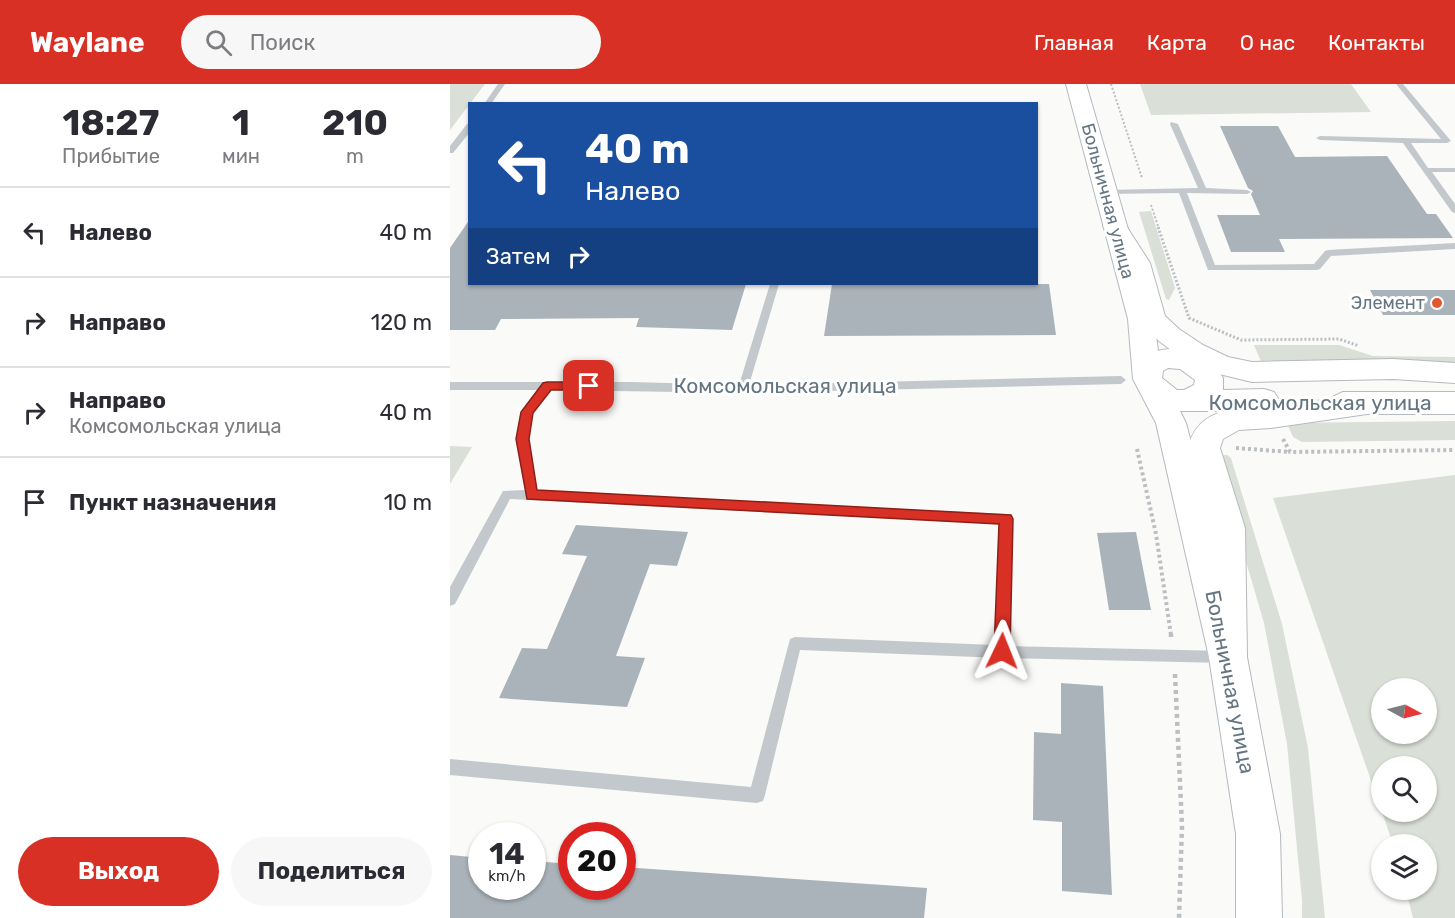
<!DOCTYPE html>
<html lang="ru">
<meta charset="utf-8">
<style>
:root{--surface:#fff;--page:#f7f7f7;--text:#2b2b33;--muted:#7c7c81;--line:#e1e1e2;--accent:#d93025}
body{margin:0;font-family:Rubik,sans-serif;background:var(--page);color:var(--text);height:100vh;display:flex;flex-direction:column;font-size:22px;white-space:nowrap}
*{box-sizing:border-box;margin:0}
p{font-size:20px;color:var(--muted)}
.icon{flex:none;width:33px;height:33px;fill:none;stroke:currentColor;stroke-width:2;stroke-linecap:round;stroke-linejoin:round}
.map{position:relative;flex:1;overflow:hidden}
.side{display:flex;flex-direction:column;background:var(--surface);width:450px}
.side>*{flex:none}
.hud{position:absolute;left:18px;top:18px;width:570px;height:183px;border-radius:0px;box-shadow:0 2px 4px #0004;background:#1a4fa0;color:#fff;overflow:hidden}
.needle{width:39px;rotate:97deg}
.fabs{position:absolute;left:921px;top:594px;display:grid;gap:12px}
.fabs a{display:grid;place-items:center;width:66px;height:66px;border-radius:50%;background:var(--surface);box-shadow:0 2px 4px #0004;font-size:30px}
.speed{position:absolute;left:18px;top:738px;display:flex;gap:12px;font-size:30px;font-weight:700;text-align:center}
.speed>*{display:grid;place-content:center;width:78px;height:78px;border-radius:50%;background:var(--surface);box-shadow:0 2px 4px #0004;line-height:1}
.speed small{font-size:15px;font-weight:400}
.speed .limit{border:9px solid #d22;background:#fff;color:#111}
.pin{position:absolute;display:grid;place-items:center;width:51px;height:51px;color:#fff;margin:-26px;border-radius:12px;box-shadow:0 3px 9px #0006}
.me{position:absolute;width:66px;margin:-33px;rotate:2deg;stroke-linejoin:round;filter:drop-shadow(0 0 4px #0008)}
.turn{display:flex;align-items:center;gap:21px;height:126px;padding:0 18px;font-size:27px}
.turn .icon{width:78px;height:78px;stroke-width:2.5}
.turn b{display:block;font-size:42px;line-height:51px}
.then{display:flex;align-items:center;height:57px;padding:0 18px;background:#0003;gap:12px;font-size:22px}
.eta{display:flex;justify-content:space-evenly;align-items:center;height:102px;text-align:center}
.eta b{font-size:36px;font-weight:700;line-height:42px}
.action{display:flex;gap:12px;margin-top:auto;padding:12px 18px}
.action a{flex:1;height:69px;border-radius:36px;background:var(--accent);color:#fff;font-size:24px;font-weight:700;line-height:69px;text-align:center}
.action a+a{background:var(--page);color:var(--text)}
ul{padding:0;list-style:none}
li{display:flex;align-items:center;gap:18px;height:90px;padding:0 18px;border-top:2px solid var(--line)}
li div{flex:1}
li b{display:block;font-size:22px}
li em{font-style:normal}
header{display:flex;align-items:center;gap:36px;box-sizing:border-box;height:84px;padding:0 30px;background:var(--accent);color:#fff}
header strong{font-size:28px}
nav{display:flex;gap:33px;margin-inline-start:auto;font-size:21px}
.search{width:420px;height:54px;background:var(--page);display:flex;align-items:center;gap:15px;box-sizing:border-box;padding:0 21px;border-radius:33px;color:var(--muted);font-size:22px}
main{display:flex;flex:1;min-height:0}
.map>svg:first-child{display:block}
</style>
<header>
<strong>Waylane</strong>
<div class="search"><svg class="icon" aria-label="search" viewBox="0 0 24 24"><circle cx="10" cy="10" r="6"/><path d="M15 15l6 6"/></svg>Поиск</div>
<nav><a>Главная</a><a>Карта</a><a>О нас</a><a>Контакты</a></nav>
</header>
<main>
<section class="side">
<div class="eta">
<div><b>18:27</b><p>Прибытие</p></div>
<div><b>1</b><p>мин</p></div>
<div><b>210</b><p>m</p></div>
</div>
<ul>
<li><svg class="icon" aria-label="left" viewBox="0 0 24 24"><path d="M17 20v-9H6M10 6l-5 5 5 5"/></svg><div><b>Налево</b></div><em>40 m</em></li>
<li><svg class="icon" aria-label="right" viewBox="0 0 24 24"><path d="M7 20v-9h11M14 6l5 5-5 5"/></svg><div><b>Направо</b></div><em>120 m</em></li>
<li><svg class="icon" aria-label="right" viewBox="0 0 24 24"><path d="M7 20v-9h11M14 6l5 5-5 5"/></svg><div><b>Направо</b><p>Комсомольская улица</p></div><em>40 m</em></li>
<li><svg class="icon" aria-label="arrive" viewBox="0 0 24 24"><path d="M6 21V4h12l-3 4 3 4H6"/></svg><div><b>Пункт назначения</b></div><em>10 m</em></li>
</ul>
<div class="action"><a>Выход</a><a>Поделиться</a></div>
</section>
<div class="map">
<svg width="1005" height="834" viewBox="0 0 1005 834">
<rect width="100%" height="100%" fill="#fafaf8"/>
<!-- green -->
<path fill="#dadfd7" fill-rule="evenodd" d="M0 0H35L0 46Z
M690 0H901L921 28 701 31Z
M701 127 725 204 719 216 716 215 689 128Z
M804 261H889L923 272 1005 273V282H813Z
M1005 337V356L852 358 843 353 837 339Z
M0 362 22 363 0 400Z
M765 371H777L781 374 832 540 858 664 875 834H852V816L837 660 814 539Z
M1005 391V834H963L956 806H976V760H943L823 414ZM932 604H976V650H932ZM932 682H976V728H932Z"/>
<!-- building -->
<path fill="#aab3b9" d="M770 42H828L845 73 937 72 977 130H986L1003 154 829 155 835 168H781L767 131H810L801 110 803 107 798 104Z
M20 135V200H296L282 246 186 243 189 234 51 235 45 246H0V164Z
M382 200H599L606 251 374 252Z
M920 206H1005V231H933Z
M126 441 238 448 227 482 200 480 166 572 195 574 177 623 49 614 72 564 97 565 137 472 112 470Z
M686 448 701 526H659L647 449Z
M611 599 653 602 662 811 612 807V738L583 736 584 648 611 650Z
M0 771 32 774V802H82V777L122 780V802H172V783L477 804 474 834H0Z"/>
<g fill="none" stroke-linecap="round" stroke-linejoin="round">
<!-- secondary casing -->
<g stroke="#b3babf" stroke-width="2">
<path id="secondary" d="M616 0H636L704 235 708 267C733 260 761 272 773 294V306L814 305 824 308 829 316 824 324 814 327H730L736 339 797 573 830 750 832 834H786V750L759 573 706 339 683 295 678 235ZM718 284 730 285 745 296 744 301 734 306H727L712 294 713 287Z"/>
</g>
<!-- primary casing -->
<g stroke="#b5babe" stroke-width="2">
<path id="primary" d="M665 135 673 137 700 179 715 232 729 245 753 261 778 273 802 278 943 275 1005 279V299L943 295 802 298 761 288 733 275 709 257 693 241 690 235 674 179 653 142 657 137Z
M893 308H1005V330H917L821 344 789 346 773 355 770 364 795 444 797 573 792 586 778 591 764 586 759 573 761 444 738 364C748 322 787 325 821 322 834 321 870 318 881 314 885 312 888 310 893 308Z"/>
</g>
<!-- path-far3 -->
<path stroke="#bbbfc2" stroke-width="2" stroke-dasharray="2 2" stroke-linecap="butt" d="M661 0 692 94
M701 121 709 145"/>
<!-- path-far2 -->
<path stroke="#bbbfc2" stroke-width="3" stroke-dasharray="2 2" stroke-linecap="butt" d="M708 143 739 234 791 256 889 255 909 262"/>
<!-- path-far1 -->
<path stroke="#bbbfc2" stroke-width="4" stroke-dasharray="3 3" stroke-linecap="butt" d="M833 355 840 368 1005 366
M786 364 840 368
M687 365 706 450 721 551"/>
<!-- path -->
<path stroke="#bbbfc2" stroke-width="4.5" stroke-dasharray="4 4" stroke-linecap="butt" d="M721 550V553
M725 590 732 742 729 834"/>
<!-- lane -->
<path fill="#c3c8cc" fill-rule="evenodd" d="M48 0H55L41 20H34Z
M946 0H953L1001 57 997 59H961L978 84H1005V88H982L1005 120V129L1002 128 953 59 870 56 866 54 870 52 991 55Z
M721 38 728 40 756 104 797 106 801 108 797 110 737 109 765 181 864 180 875 167 878 166 1005 159V165L881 172 870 185 867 186H758L729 109 656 110 652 108 656 106 748 104 720 40Z
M17 40H20V48L3 69H0V62Z
M320 200H329L299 301 671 292 676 296 671 300 293 309 100 306 82 329 78 355 87 407 556 430 560 431 562 435 559 562 775 567 780 568 782 573 780 578 775 579 552 574 350 566 315 711 313 717 307 719 0 691V675L301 703 340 555 345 553 545 561 550 440 60 415 5 520 0 522V503L53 407 75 406 66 355 72 328 88 306H0V298H181L289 301Z"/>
<!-- secondary -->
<use href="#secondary" fill="#fff" fill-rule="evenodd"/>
<!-- primary -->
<use href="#primary" fill="#fff" fill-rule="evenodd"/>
</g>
<!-- route -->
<path fill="#d93025" stroke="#8d1f18" stroke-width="1.5" d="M97 298H139L145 302 139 306H101L83 329 79 355 87 406 561 431 563 435 560 567 557 573 552 575 546 573 544 567 549 440 77 415 66 355 71 328 93 299Z"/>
<!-- markers -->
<circle fill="#e4572e" stroke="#fff" stroke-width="2" cx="987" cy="219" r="6"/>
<g text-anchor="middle" stroke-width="6" stroke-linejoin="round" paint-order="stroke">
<!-- far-street labels -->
<g font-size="18" fill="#657683" stroke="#fff">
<text transform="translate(658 117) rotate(75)" y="6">Больничная улица</text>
</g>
<!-- far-poi labels -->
<g font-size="18" fill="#657683" stroke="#fff" text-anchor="end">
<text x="975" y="225">Элемент</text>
</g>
<!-- street labels -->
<g font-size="21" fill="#657683" stroke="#fff">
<text x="335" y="309">Комсомольская улица</text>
<text x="870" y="326">Комсомольская улица</text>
<text transform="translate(780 598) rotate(79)" y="7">Больничная улица</text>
</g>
</g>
</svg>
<div class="fabs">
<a><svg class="needle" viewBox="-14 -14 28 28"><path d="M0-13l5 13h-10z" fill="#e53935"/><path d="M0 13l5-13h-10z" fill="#7c7c81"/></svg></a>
<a><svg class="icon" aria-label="search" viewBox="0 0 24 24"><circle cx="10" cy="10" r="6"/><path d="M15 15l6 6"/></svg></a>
<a><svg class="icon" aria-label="layers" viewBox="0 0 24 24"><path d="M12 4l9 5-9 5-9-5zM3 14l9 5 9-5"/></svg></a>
</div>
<div class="speed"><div>14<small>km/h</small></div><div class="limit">20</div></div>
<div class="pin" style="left:139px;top:302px;background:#d93025"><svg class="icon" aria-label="arrive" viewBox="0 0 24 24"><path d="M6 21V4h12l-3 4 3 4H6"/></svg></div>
<svg class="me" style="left:552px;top:567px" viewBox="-20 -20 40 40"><path d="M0-17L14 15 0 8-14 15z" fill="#d93025" stroke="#fff" stroke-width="4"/></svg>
<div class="hud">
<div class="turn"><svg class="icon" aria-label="left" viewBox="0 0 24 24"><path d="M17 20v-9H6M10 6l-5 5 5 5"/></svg><div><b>40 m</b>Налево</div></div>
<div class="then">Затем<svg class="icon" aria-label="right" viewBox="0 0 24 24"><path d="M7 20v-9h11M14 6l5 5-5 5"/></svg></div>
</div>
</div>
</main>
